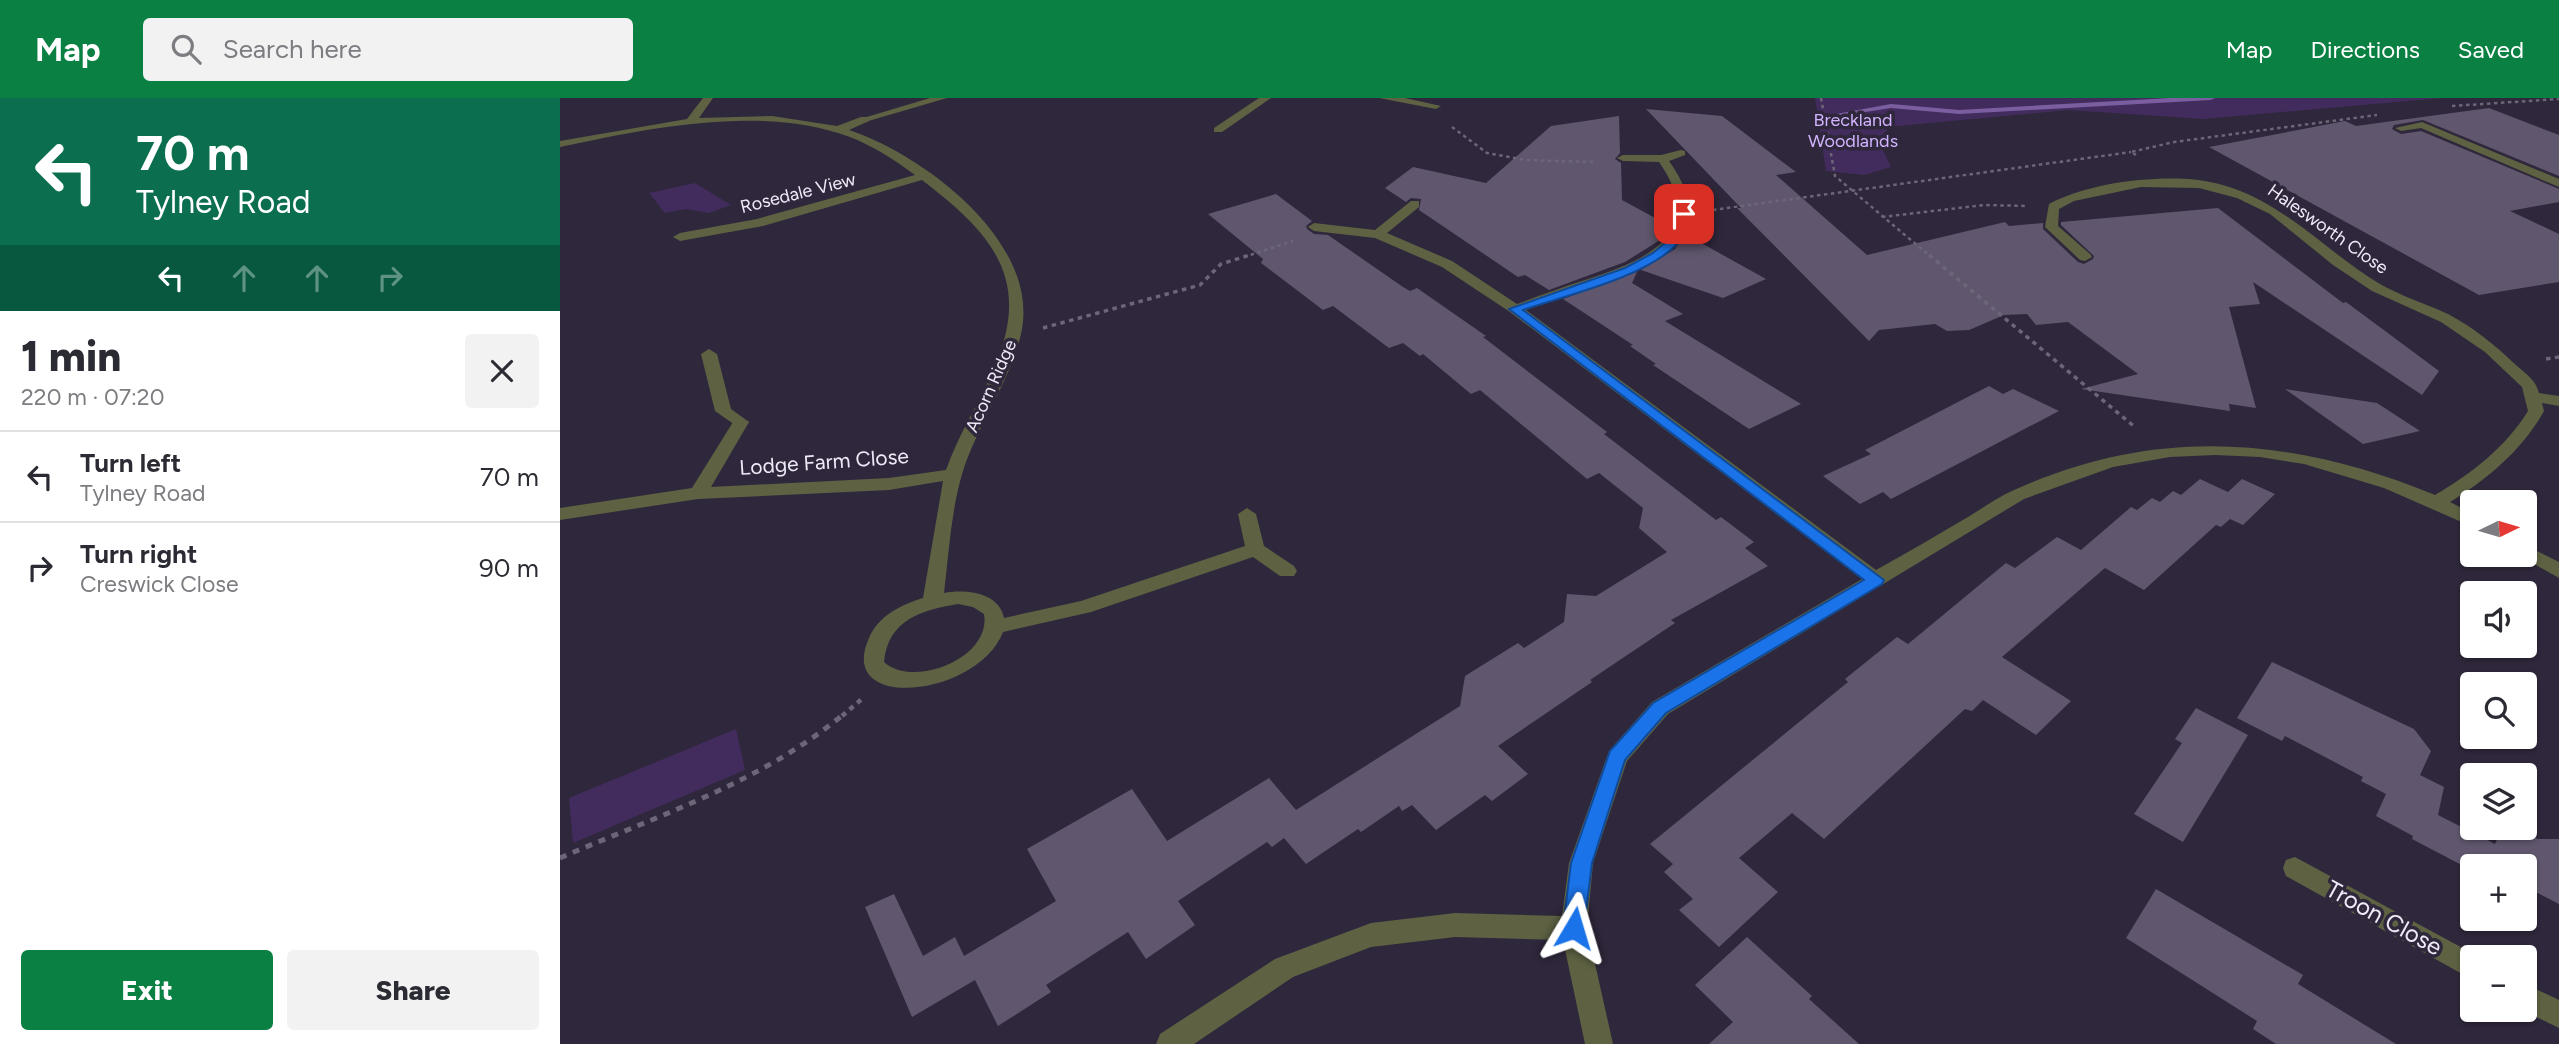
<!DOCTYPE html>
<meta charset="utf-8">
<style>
:root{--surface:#fff;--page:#f2f2f3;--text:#2b2b33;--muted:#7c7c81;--line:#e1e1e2;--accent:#0b8043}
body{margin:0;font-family:Figtree,sans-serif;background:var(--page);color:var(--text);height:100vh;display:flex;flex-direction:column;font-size:26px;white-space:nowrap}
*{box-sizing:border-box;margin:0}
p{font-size:23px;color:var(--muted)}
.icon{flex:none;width:38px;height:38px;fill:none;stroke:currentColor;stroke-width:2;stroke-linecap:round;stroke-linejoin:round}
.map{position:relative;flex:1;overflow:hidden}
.panel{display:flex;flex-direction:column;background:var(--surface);width:560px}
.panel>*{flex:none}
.guide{background:#0b6e4f;color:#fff;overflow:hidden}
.needle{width:46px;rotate:85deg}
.controls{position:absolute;left:1900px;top:392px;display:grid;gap:14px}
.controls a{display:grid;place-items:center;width:77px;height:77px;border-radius:7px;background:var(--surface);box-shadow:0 2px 5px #0004;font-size:35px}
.pin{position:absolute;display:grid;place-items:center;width:60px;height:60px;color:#fff;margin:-30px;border-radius:14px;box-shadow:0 4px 10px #0006}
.me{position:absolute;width:77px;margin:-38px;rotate:7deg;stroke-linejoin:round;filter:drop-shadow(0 0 5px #0008)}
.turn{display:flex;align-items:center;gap:24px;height:147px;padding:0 21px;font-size:32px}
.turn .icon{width:91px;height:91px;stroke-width:2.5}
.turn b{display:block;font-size:49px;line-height:60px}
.lanes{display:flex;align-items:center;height:66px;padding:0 21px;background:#0003;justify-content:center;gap:35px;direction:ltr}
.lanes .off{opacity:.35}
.round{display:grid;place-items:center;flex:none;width:74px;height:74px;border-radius:7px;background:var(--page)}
.overview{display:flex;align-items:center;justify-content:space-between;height:119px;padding:0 21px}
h1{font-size:42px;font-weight:800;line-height:52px}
.cta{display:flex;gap:14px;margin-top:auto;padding:14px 21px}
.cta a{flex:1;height:80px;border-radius:7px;background:var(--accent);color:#fff;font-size:28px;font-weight:800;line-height:80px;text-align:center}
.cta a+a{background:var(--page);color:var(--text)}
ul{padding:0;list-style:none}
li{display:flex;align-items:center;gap:21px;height:91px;padding:0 21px;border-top:2px solid var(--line)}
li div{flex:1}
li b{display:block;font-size:26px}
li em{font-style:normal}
header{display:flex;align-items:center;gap:42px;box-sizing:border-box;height:98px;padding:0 35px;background:var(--accent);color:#fff}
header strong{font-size:33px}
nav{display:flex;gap:38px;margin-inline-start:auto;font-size:24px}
.search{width:490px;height:63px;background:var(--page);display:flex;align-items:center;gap:18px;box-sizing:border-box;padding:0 24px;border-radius:7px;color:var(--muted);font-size:26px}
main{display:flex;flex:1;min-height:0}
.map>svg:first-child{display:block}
</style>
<header>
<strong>Map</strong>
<div class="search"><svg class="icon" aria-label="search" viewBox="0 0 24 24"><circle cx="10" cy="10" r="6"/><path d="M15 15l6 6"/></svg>Search here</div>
<nav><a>Map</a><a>Directions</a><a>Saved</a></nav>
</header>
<main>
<section class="panel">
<div class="guide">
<div class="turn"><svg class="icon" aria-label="left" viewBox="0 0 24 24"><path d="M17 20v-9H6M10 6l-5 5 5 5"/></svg><div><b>70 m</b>Tylney Road</div></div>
<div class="lanes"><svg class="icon" aria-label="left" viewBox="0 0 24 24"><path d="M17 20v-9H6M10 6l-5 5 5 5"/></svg><svg class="icon off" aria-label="ahead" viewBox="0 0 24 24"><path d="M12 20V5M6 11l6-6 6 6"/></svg><svg class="icon off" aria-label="ahead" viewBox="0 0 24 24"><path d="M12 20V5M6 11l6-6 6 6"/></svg><svg class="icon off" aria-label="right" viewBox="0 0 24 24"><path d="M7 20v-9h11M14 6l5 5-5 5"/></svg></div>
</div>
<div class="overview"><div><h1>1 min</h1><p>220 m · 07:20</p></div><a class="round"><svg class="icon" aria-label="close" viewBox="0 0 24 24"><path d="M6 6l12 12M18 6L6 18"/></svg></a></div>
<ul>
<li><svg class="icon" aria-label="left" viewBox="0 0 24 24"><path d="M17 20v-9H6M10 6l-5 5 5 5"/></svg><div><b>Turn left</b><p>Tylney Road</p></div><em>70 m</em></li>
<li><svg class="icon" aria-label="right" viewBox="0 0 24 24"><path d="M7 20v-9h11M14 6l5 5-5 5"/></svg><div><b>Turn right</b><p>Creswick Close</p></div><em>90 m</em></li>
</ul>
<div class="cta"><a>Exit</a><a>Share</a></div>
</section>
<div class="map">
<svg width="1999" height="946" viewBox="0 0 1999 946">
<rect width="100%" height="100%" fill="#2f273b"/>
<!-- green -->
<path fill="#422c5d" d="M1255 0H1882L1644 21 1508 12 1328 29 1321 48 1331 69 1304 77 1266 73Z
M135 85 171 107 149 115 126 111 105 115 89 95Z
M176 631 185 672 13 745 9 700Z"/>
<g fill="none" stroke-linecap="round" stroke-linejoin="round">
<!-- stream -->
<path fill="#7a5ea0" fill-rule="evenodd" d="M1610 0H1655L1651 2 1399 16 1331 10 1280 18 1276 16 1331 6 1399 12Z"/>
</g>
<!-- building -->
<path fill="#60576e" d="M1929 10 1999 37V78L1863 22 1834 27 1832 31 1841 36 1861 33 1999 91V104L1950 113 1999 136V184L1919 197 1649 49 1785 23 1796 28Z
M1086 11 1162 18 1236 74 1216 77 1307 157 1445 124 1449 128 1483 125V131L1518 164 1524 166 1533 161 1534 158 1501 127V124L1658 110 1783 205 1786 204 1879 273 1862 297 1693 184 1700 206 1669 209 1696 310 1669 306 1670 313 1521 291 1578 276 1508 224 1476 227 1467 216 1444 217 1409 232 1387 233 1375 226 1319 232 1309 243 1177 110H1181Z
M1059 18 1060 55 1055 61 1061 65 1062 102 1110 128 1100 142 1065 164 989 192 965 177 958 179 859 112 861 101 851 100 846 104 825 90 853 69 926 85 991 28Z
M716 96 752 123 746 128 747 131 754 136 768 137 843 189 850 193 857 190 926 238 923 239 1047 334 1044 336 1156 422 1161 419 1194 444 1185 450 1208 468 1111 522 1115 525 1030 582 1032 584 938 648 968 676 932 703 925 697 876 732 852 707 842 713 839 708 801 734 798 731 746 766 724 740 712 749 707 744 618 803 635 827 586 861 568 834 486 887 491 894 438 928 415 882 352 919 305 809 334 796 363 858 395 839 404 858 496 803 467 751 572 691 607 743 709 680 736 712 900 608 905 578 958 545 964 550 1004 524 1007 496 1036 498 1107 454 1079 430 1083 410 1039 375 1027 381 920 292 911 296 863 256 860 258 843 245 829 250 773 208 763 212 701 165 703 161 648 116Z
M1125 136 1206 181 1163 200 1081 172 1115 151Z
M1077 174 1072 185 1123 216 1105 223 1241 306 1189 331 1093 267 1096 266 1070 248 1073 247 1003 201Z
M1429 288 1443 296 1453 291 1499 313 1331 401 1323 394 1300 406 1263 378 1311 356 1305 352Z
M1725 291 1817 305 1860 333 1803 346Z
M1640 381 1668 394 1682 381 1715 396 1683 427 1670 421 1661 429 1656 427 1584 492 1545 470 1442 559 1511 603 1476 637 1423 602 1412 613 1405 611 1264 741 1232 715 1179 760 1218 794 1159 849 1119 812 1133 801 1104 774 1113 766 1090 746 1288 584 1285 581 1337 539 1348 546 1446 465 1455 470 1497 439 1521 452 1571 409 1577 412 1592 400 1600 404 1613 393 1621 397Z
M1712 564 1854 631 1871 653 1860 677 1884 689 1878 717 1935 746 1942 730H1955L1978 741H1999V806L1968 790 1965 800V768H1913V773L1852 741 1853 738 1816 718 1826 696 1801 683 1803 679 1725 638 1722 643 1677 620Z
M1636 610 1688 637 1623 744 1574 716 1622 645 1615 641Z
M1596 791 1743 877 1738 886 1836 946H1716L1693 931 1697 923 1566 840Z
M1187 839 1252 898 1249 901 1299 946H1149L1173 924 1135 887Z"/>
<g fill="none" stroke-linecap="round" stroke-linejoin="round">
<!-- path-far3 -->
<path stroke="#6d6678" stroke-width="2.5" stroke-dasharray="3.5 3.5" stroke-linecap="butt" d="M1261 0 1275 78 1371 159
M1892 8 1999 1
M892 29 927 55 966 62 1035 64
M1576 57 1571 54 1614 44 1817 17
M1153 112 1571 54
M1322 119 1424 107 1467 108
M684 159 733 143"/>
<!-- path-far2 -->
<path stroke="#6d6678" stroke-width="3.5" stroke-dasharray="4.5 4.5" stroke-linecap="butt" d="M1369 157 1576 330
M483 230 640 187 661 166 690 157
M1986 261 1999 259"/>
<!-- path-far1 -->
<path stroke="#6d6678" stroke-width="4.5" stroke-dasharray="5 5" stroke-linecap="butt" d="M282 618 303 600"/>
<!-- path -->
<path stroke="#6d6678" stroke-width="5" stroke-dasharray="7 7" stroke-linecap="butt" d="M0 760C97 718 202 684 284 616"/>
<!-- service -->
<path fill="#5e6243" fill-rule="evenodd" d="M370 0H387L305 24 300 21Z
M149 251 157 256 171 311 189 324 187 327H175L155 313 141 256Z"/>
<!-- minor -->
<path fill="#5e6243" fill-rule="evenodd" d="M143 0H153L139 20 212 18 277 28 301 19H309V23L289 32C364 57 482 145 461 236 450 284 418 326 403 373 391 412 389 454 384 495 405 491 439 494 444 520L521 503 685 448 678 416 687 410 696 416 704 448 734 468 737 473 734 478H720L693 459 531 514 443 534C418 599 275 615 309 540 319 517 341 507 363 500L383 383 329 392 138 401 0 422V410L132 390 173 324 181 319 189 324 151 389 329 380 386 372C398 338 417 308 432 275 474 183 434 137 362 82L203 128 120 143 113 139 120 135 197 121 355 77C335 62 313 48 290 39 202 6 89 30 0 49V43L127 21ZM398 506 413 509 424 516C432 560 353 591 324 564 328 522 361 512 398 506Z
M699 0H711L662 34H654V30Z
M819 0H845L881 8 876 11Z
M1862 24 1999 81V89L1861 30 1841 33 1835 30Z
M1121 52 1125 53V57L1109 63C1166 143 1090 169 1027 190 1007 197 986 205 966 212L1316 472C1347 455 1377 437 1408 419 1423 410 1438 399 1454 392 1598 327 1732 339 1875 397 1911 376 1946 349 1968 313L1962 289 1925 254 1881 224 1812 193 1773 167 1710 116 1677 100 1639 90 1581 89 1514 103 1499 111 1498 128 1530 156 1532 159 1525 163 1520 162 1485 129 1489 106C1529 85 1593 77 1638 82 1715 92 1758 149 1820 186 1841 198 1866 206 1888 216 1913 229 1936 248 1956 267 1965 275 1976 282 1979 295L1999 298V308L1982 305 1984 313C1962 352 1928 381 1890 404L1913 416V429L1824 390 1744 366 1700 359 1655 357 1610 359 1553 369 1464 401 1108 616 1067 663 1033 765 1027 830 1053 946H1025L1003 842 895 839 811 849 733 879 634 946H596L600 936 715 861 811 825 895 815 1002 818 1009 765 1049 653 1092 604 1302 481 950 214 882 169 815 140 754 133 748 129 754 125 815 132 851 103H859V109L827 135 892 163 957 206C979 198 1000 190 1022 183 1081 164 1151 138 1099 64L1063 63 1057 60 1063 57H1101Z
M1965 447 1999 464V480L1958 457H1965Z
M1735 759 1919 859H1913V882L1726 778 1723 770 1726 762Z
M1965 886 1999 902V930L1962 912H1965Z"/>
</g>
<!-- route -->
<path fill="#1a73e8" stroke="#114b97" stroke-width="2" d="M1120 114H1127L1129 122C1126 129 1123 139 1117 146 1086 179 1007 197 963 212L1324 482 1322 486 1106 615 1065 662 1032 765 1024 830 1021 837 1014 840 1006 837 1003 830 1011 765 1050 653 1093 605 1304 482 949 211 1065 170 1093 155 1110 141Z"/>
<g text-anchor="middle" stroke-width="7" stroke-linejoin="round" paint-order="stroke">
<!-- far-park labels -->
<g font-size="18" fill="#d1b3fe" stroke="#2f273b">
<text x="1293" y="28">Breckland<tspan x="1293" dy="21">Woodlands</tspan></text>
</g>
<!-- far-street labels -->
<g font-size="18" fill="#efeaf8" stroke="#2f273b">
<text transform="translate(238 95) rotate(-14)" y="6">Rosedale View</text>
<text transform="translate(1768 131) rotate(35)" y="6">Halesworth Close</text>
<text transform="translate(431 288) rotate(-66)" y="6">Acorn Ridge</text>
</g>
<!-- street labels -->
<g font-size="21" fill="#efeaf8" stroke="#2f273b">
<text transform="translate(264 364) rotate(-4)" y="7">Lodge Farm Close</text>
</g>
<!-- near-street labels -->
<g font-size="24" fill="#efeaf8" stroke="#2f273b">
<text transform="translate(1824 820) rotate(29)" y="8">Troon Close</text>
</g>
</g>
</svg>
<div class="controls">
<a><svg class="needle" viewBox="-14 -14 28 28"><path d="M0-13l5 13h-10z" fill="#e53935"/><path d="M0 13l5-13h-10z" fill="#7c7c81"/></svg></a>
<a><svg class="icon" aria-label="sound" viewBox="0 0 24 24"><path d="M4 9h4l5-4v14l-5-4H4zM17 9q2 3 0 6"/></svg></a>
<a><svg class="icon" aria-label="search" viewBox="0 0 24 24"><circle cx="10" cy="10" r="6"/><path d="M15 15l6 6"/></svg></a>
<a><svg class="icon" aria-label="layers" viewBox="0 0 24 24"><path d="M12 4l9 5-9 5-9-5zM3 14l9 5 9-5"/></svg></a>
<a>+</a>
<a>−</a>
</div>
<div class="pin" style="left:1124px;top:116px;background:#d93025"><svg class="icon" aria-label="arrive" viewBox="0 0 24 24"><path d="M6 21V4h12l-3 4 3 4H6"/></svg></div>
<svg class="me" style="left:1014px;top:830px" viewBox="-20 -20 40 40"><path d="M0-17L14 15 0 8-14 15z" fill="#1a73e8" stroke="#fff" stroke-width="4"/></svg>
</div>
</main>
